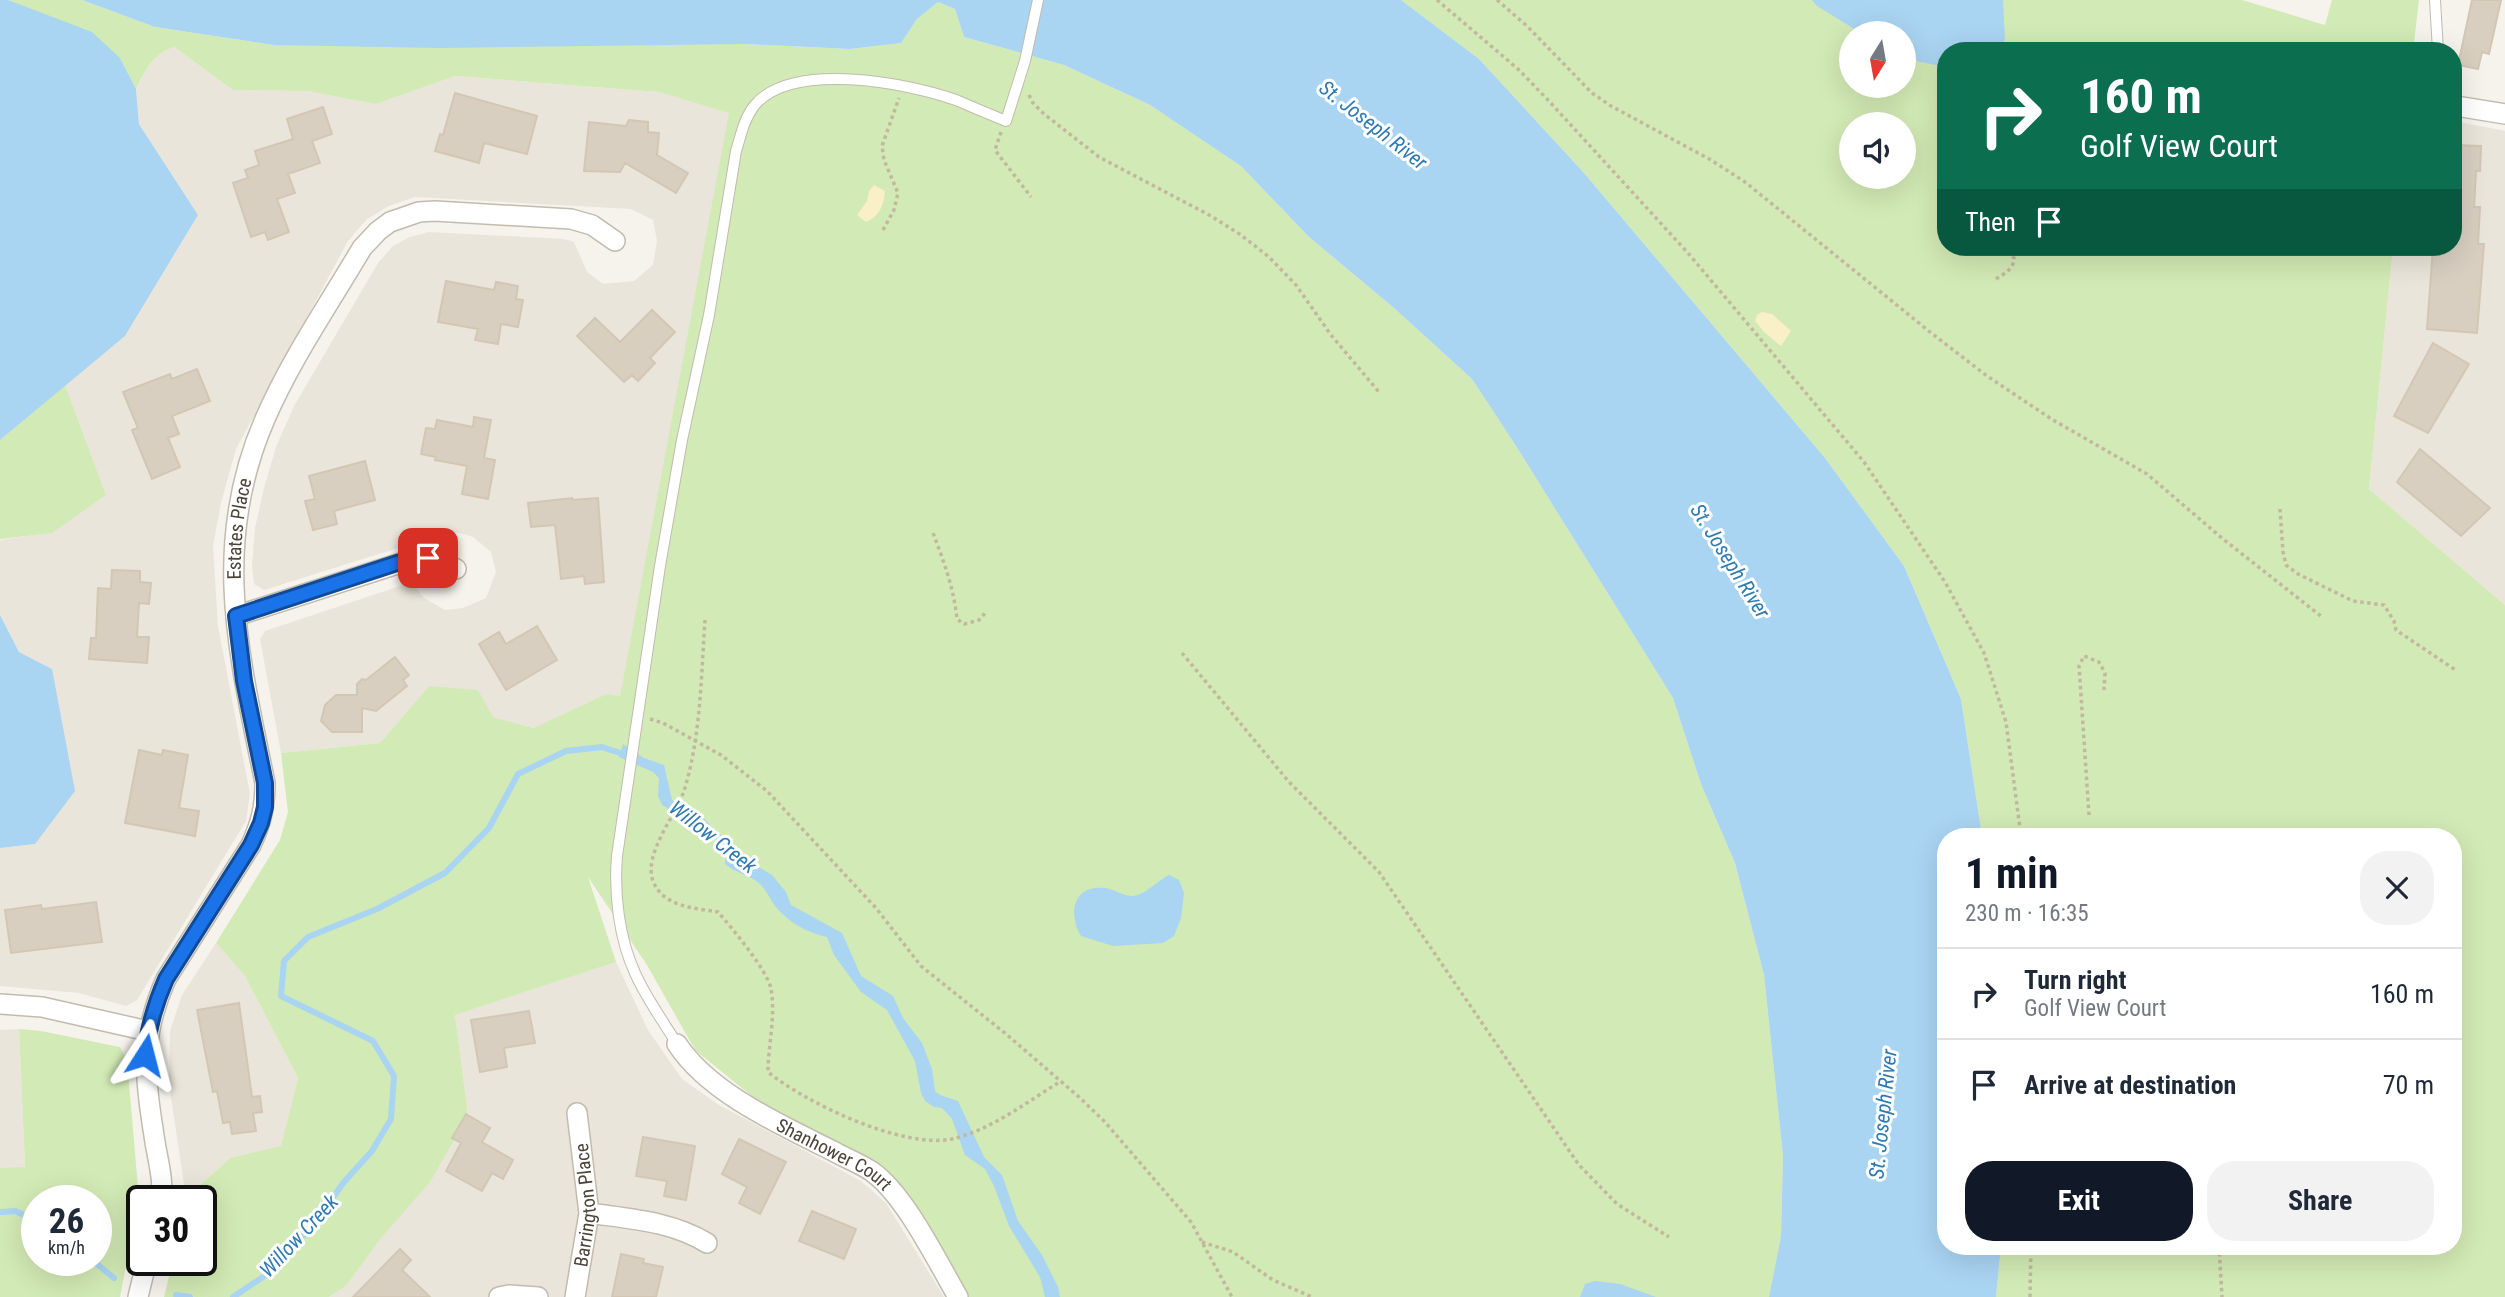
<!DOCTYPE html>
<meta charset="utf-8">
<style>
:root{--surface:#fff;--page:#f2f2f3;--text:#1f2937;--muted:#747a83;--line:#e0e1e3;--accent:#111827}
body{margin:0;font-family:"Roboto Condensed",sans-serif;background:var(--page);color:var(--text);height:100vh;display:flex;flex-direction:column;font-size:26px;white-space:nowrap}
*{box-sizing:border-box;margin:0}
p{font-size:23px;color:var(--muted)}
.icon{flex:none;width:38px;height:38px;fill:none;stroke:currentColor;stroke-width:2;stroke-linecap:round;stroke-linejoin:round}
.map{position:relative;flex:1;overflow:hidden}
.drawer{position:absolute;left:1937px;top:828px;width:525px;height:427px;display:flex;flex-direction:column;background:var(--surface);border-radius:28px;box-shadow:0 7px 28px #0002}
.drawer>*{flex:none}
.top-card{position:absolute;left:1937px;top:42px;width:525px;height:214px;border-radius:28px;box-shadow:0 7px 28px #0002;background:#0b6e4f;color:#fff;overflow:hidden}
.needle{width:46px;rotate:191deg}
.fabs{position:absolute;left:1839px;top:21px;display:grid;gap:14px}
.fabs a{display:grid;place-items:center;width:77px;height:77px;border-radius:50%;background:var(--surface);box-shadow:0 7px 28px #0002;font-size:35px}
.speed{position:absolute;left:21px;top:1185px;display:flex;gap:14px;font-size:35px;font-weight:700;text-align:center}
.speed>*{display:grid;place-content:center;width:91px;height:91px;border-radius:50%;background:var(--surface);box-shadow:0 7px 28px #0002;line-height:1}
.speed small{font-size:18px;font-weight:400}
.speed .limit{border:4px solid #111;border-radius:10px;background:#fff;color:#111}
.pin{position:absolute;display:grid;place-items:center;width:60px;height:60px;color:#fff;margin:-30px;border-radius:14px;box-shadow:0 4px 10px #0006}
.me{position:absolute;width:77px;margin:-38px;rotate:9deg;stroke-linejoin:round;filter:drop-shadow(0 0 5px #0008)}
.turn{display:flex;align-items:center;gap:24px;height:147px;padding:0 28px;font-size:32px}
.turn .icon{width:91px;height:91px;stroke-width:2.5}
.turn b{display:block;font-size:49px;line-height:60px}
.then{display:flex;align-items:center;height:66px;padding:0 28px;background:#0003;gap:14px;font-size:26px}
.round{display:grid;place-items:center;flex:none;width:74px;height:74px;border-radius:28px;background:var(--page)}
.head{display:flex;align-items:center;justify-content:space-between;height:119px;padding:0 28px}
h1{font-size:42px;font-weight:700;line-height:52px;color:var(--accent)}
.primary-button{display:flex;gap:14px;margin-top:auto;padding:14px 28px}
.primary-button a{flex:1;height:80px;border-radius:28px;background:var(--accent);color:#fff;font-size:28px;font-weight:700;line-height:80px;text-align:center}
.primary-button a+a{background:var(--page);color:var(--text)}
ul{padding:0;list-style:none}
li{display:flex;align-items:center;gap:21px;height:91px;padding:0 28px;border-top:2px solid var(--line)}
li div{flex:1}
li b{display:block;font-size:26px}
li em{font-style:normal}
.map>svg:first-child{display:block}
</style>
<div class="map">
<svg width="2505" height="1297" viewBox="0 0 2505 1297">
<rect width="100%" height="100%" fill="#f6f3ec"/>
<!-- residential -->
<path fill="#eae5da" d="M174 47 233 90 307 91 376 104 455 76 659 92 730 113 620 697 606 694 535 728 493 717 429 686 380 743 281 753 260 639 265 631 406 584 416 588 424 598 445 610 463 608 486 598 496 572 491 552 473 537 460 533H446L264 590 254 584 252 566 255 528 264 488 276 447 294 406 378 263 393 246 410 237 429 232 564 239 574 242 587 272 603 284 634 281 653 265 657 241 653 220 631 209 415 197 389 206 367 219 348 241 236 449 221 503 213 546 218 626 250 794 246 821 137 1000 126 1006 79 993 0 986V848L35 844 52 669 19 652 0 615V540L52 532 106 495 65 385 125 336 198 215 139 124 136 89 147 68 162 50Z
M2454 121 2505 131V605L2369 489 2393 247H2454Z
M216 943 245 976 298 1078 281 1147 230 1158 186 1198 169 1084 170 1031 182 995Z
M616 962 648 1030 682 1079 719 1105 861 1181 886 1203 944 1297H329L346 1286 468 1115 455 1015Z
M19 1029 25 1168H0V1030Z"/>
<!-- green -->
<path fill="#d2eab5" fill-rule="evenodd" d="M8 0H82L155 27 274 45 745 44 850 49 901 43 917 19 938 2 955 9 964 37 1064 65 1150 105 1241 166 1308 236 1394 308 1472 379 1516 446 1673 698 1701 784 1735 863 1764 975 1783 1156 1781 1236 1769 1297H959L900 1199 796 1132 695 1050 647 965 588 877 616 962 455 1015 468 1115 430 1182 380 1239 346 1286 329 1297H164L173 1260H201V1200H185L186 1198 230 1158 281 1146 298 1078 245 976 216 943 280 840 288 812 281 753 380 743 429 686 478 690 493 717 534 728 606 694 620 696 729 113 659 92 455 76 376 104 307 91 233 90 174 47C153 53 145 71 136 89L120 58Z
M1401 0H2242L2325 25 2332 0H2419L2413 51H1946V247H2393L2369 489 2505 605V1297H1996L2001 1246H2454V836H1982L1961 699 1904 566 1825 458 1584 173 1479 59ZM1852 33H1904V86H1852ZM1852 124H1904V177H1852Z
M65 385 106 495 52 533 0 539V440Z
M19 1029 41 1031 120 1047 127 1060 139 1199 120 1297H0V1168L25 1167ZM37 1200H96V1260H37Z"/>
<!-- sand -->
<path fill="#f9efc9" d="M874 185 885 191C884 205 879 217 866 222L857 215 867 201 869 191Z
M1762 312 1772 314 1791 331 1781 346 1764 332 1755 321 1757 315Z"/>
<!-- water -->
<path fill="#a9d4f2" d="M0 0H8L92 32 120 58 136 89 139 124 198 215 125 336 0 440Z
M82 0H1401L1479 59 1584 173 1825 458 1904 566 1961 699 1982 836H1946V1246H2001L1996 1297H1769L1781 1236 1783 1156 1764 975 1735 863 1701 784 1673 698 1516 446 1472 379 1394 308 1308 236 1241 166 1150 105 1064 65 964 37 955 9 938 2 917 19 901 43 850 49 745 44 440 48 274 45 155 27Z
M1812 0H2003L2005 40 1997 51H1946V67L1920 62 1904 55V33H1861L1817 6Z
M0 615 19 652 52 669 75 791 35 844 0 848Z
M623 744 644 758 664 765 672 800 699 814 744 858 772 875 786 892 791 905 842 933 861 976 893 996 903 1018 922 1043 932 1069 935 1091 940 1095 958 1101 984 1157 1002 1175 1018 1221 1042 1255 1058 1287 1060 1297H1045L1040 1277 1009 1226 994 1186 985 1169 965 1155 952 1119 942 1108 934 1107 925 1101 921 1093 915 1061 887 1010 861 992 834 955 827 937C806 932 789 923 775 906 770 899 766 889 759 883 748 874 735 873 725 864L726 849 714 838 662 805 658 796 659 778 653 772 619 757Z
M1169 875 1179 880 1184 893 1181 918 1174 936 1163 943 1113 946 1081 936C1067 913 1074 884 1105 888 1114 889 1123 896 1132 896 1142 897 1159 880 1169 875Z
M1595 1281 1620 1284 1656 1297H1580L1585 1284Z"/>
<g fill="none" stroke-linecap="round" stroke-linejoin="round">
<!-- stream -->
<path stroke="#a9d4f2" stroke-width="6" d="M0 1212 15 1211 37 1221
M92 1260 114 1278
M176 1295 190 1297
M233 1297 269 1273 314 1224 344 1182 372 1151 391 1119 394 1076 373 1041 281 996 284 961 308 937 377 909 445 873 489 828 518 774 566 751 602 747 626 755"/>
</g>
<!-- building -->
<path fill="#d8cfc1" stroke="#d3c7b4" stroke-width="2" d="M2472 0H2501L2489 54 2482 52 2478 69 2458 65Z
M455 93 537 116 527 154 484 143 479 163 435 151 440 134 443 135Z
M323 107 332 134 312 141 320 163 288 174 295 193 277 199 289 232 268 240 265 232 251 237 233 183 248 178 245 170 259 165 255 151 293 139 287 119Z
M629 120 648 122V132L659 133 657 155 688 173 676 193 625 163 620 172 584 171 589 122 626 126Z
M2454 145 2481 146 2480 171H2476L2474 207H2480L2478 244H2484L2477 333 2427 329 2433 247H2454Z
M446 281 494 290 496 282 518 286 516 299 523 300 518 327 501 324 498 344 475 340 478 329 438 322Z
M652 310 675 332 650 358 655 363 638 381 632 375 624 382 577 336 595 318 620 342Z
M2433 343 2469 364 2428 433 2394 416Z
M197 369 210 401 172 416 179 434 168 438 180 467 152 479 132 430 138 428 123 392 170 374 172 379Z
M474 417 491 420 484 458 495 460 488 499 462 494 467 466 435 460 436 457 421 454 426 428 435 429 437 420 473 427Z
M2420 449 2490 508 2461 536 2397 482Z
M365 461 375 500 334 511 337 524 313 530 305 501 315 499 309 476Z
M572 498V500L598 498 604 582 585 584 584 576 561 579 555 525 531 527 528 503Z
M112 570 140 571V582L151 583 149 604 139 603 137 637H149L147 663 89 659 91 638H96L98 588 111 589Z
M537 626 557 660 506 690 479 644 499 632 506 644Z
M395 657 409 675 403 680 407 686 376 711 362 708V732H332L321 721 325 705 336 695H357V684L362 679 366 680Z
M139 750 162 755 163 750 188 755 179 808 199 811 195 836 125 823Z
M96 902 102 942 11 953 5 910 41 905 42 909Z
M239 1003 252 1097 260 1096 262 1112 253 1113 256 1131 232 1134 230 1122 223 1123 217 1091 213 1092 197 1010Z
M529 1011 535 1043 504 1048 507 1067 480 1072 471 1020Z
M466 1114 490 1128 482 1142 513 1160 503 1179 492 1173 482 1191 446 1171 461 1143 452 1138Z
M643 1137 695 1146 686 1200 664 1196 667 1181 636 1176Z
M739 1139 786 1162 760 1214 739 1203 747 1187 722 1174Z
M812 1211 856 1229 844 1259 799 1241Z
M400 1249 411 1260 402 1270 430 1297H353Z
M621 1254 644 1259 643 1263 663 1267 656 1297H612Z"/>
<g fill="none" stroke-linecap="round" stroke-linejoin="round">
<!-- lane casing -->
<g stroke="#c2bbae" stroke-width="12">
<path id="lane" d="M2435 0 2438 51
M677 1044C663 1021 646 998 635 973 619 938 614 895 617 856L660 566 682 440 709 315 736 151C741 135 744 119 754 106 791 60 908 83 956 100 972 107 989 114 1006 121L1025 61 1038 0"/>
</g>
<!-- street casing -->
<g stroke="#c2bbae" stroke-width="22">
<g id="street">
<path d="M2456 106 2505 114"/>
<path d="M236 616 416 558 439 560 456 569"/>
<path d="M0 1004 42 1007 148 1031"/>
<path id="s1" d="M677 1044C709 1093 781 1125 833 1151 845 1158 859 1163 871 1171 904 1193 937 1261 958 1297"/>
<path id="s2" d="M161 1200C164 1181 158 1161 155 1142 145 1078 139 1040 166 979L251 845C261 823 265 807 265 783 239 655 210 545 265 419 291 359 329 304 362 248L378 231 390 222 419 212 435 211 571 219 592 225 615 241"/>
<path d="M589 1213C630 1219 671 1221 707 1243"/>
<path d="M138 1297 147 1260"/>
<path d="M499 1297 509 1295 538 1297"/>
<path id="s3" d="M575 1297 589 1213 577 1113"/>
</g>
</g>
<!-- path -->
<path stroke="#c4b79f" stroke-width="3.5" stroke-dasharray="3.5 3.5" stroke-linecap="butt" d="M1437 0 1518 69 1548 100 1688 253 1864 462 1945 582 1984 653 2006 722 2021 836
M1497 0 1527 26 1592 93 1611 106 1711 160 1745 182 1930 332 1987 376 2053 420 2147 474 2223 539 2322 617
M1029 95 1033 103 1044 114 1099 157 1211 216 1241 235 1269 257 1296 285 1331 335 1379 392
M1001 132 995 150 1031 197
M883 230 894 210 898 193 884 160 882 146 899 98
M1996 279C2005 273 2014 269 2014 258L2004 247
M2280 509 2283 552 2286 565 2298 574 2353 601 2384 605 2394 621 2396 630 2457 671
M933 533C944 562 954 589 957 619L964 624 979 620 987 611
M705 620C701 677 701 736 684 791 676 815 643 854 653 881 663 907 695 908 718 912 731 927 768 971 771 989 776 1016 768 1045 768 1072 806 1103 902 1149 952 1139 991 1130 1027 1102 1061 1081
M1182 653 1289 782 1379 872 1579 1165 1617 1204 1669 1237
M650 719 663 723 721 755 767 791 876 908 921 966 1006 1034 1079 1097 1105 1122 1191 1222 1232 1297
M2089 815 2079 666 2084 656 2099 662 2105 673 2104 690
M1202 1242 1233 1252 1273 1280 1312 1297
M2219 1246 2222 1297
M2030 1297 2031 1246"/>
<!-- lane -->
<use href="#lane" stroke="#fff" stroke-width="10"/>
<!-- street -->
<use href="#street" stroke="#fff" stroke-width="19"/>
</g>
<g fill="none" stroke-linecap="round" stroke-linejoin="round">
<!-- route casing -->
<g stroke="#114b97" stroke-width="18">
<path id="route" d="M145 1055C148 1028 155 1004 166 979L251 845 261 823 265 807V783L244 681 236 616 397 563 428 558"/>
</g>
<!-- route -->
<use href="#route" stroke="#1a73e8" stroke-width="12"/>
</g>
<g text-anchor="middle" stroke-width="6" stroke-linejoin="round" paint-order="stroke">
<!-- street labels -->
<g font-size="19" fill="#4b4439" stroke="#fff">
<text dy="7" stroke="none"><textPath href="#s2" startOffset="705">Estates Place</textPath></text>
<text dy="7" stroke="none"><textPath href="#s1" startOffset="194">Shanhower Court</textPath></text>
<text dy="7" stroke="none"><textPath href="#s3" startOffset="93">Barrington Place</textPath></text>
</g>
<!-- water labels -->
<g font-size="21" font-style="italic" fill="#2e7ab2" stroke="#fff">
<text transform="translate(1373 125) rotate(38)" y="7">St. Joseph River</text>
<text transform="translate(1730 561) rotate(58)" y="7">St. Joseph River</text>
<text transform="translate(713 837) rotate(38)" y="7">Willow Creek</text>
<text transform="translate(1883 1114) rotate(-84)" y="7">St. Joseph River</text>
<text transform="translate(299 1236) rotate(-47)" y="7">Willow Creek</text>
</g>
</g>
</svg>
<div class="fabs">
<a><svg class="needle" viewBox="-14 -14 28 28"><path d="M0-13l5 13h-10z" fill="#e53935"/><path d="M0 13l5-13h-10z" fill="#747a83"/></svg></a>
<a><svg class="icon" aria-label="sound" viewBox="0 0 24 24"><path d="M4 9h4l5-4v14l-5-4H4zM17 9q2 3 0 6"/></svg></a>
</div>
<div class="speed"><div>26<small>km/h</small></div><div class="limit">30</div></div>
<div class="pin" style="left:428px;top:558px;background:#d93025"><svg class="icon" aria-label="arrive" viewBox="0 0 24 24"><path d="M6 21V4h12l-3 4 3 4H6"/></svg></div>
<svg class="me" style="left:145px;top:1055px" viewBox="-20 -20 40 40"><path d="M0-17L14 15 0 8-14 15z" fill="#1a73e8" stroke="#fff" stroke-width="4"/></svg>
<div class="top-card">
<div class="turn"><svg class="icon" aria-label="right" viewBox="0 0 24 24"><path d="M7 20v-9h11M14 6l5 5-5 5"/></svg><div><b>160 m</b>Golf View Court</div></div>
<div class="then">Then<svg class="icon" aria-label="arrive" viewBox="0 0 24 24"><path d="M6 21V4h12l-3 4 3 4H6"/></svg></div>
</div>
<section class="drawer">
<div class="head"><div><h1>1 min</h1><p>230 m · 16:35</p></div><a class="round"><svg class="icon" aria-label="close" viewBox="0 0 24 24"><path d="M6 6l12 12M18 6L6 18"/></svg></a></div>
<ul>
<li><svg class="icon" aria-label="right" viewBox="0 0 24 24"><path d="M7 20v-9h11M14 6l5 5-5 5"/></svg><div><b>Turn right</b><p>Golf View Court</p></div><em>160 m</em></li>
<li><svg class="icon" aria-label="arrive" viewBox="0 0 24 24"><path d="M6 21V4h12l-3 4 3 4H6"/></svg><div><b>Arrive at destination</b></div><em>70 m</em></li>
</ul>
<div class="primary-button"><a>Exit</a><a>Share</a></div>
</section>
</div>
